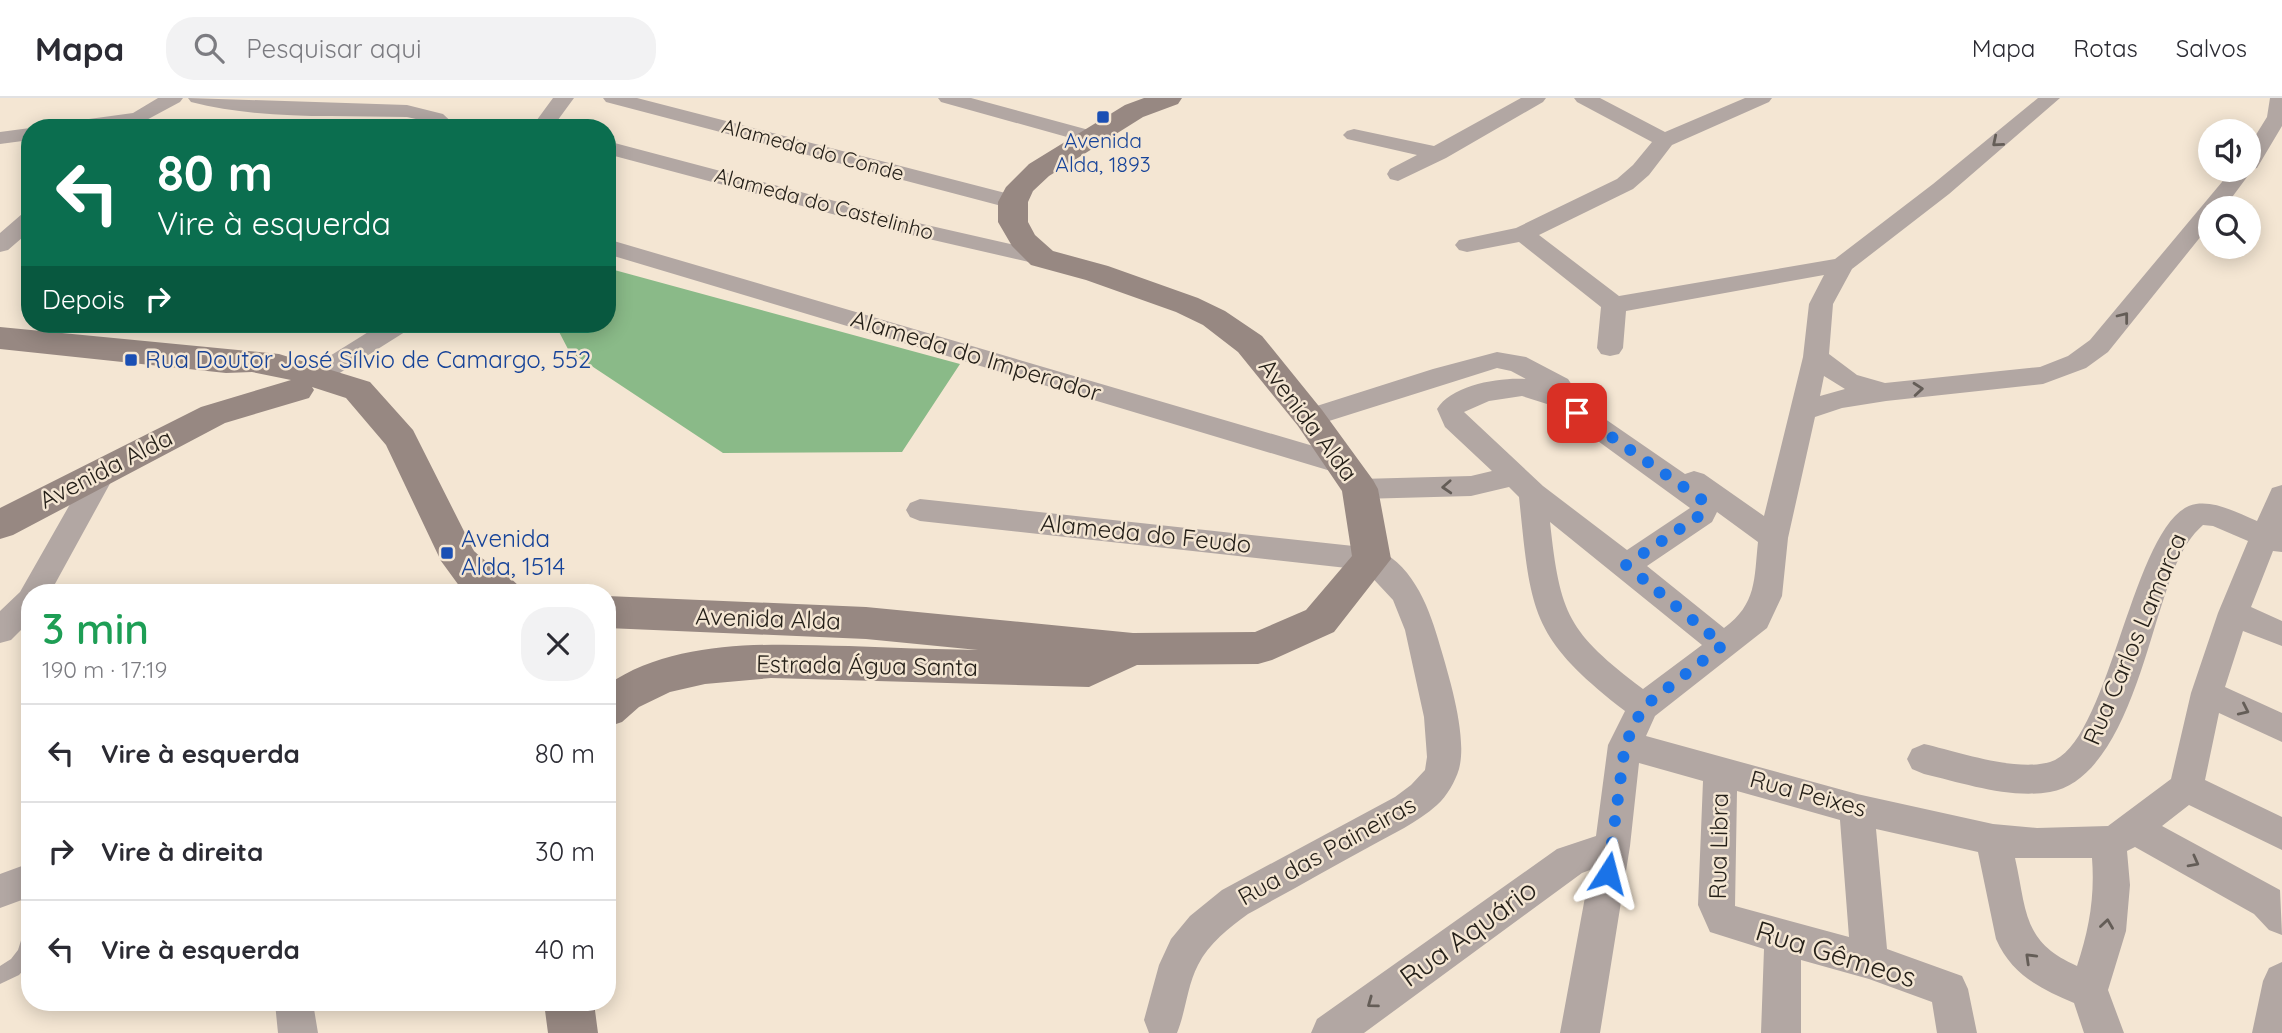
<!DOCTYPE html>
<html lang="pt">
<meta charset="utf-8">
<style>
:root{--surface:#fff;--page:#f2f2f3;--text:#2b2b33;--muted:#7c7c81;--line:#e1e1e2}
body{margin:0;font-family:Quicksand,sans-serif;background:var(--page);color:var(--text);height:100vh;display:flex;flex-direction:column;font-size:26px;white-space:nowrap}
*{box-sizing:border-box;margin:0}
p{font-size:23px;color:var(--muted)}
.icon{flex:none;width:38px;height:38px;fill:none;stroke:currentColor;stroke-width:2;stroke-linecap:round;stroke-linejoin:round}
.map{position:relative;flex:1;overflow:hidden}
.sheet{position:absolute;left:21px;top:486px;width:595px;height:427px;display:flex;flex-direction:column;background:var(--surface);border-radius:28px;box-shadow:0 4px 18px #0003}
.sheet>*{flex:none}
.guide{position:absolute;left:21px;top:21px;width:595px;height:214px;border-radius:28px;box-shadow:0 4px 18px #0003;background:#0b6e4f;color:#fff;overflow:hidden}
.fabs{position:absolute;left:2198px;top:21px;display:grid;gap:14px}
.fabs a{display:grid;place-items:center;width:63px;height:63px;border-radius:50%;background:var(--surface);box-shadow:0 4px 18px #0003;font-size:35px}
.pin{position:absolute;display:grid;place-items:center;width:60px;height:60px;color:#fff;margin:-30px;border-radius:14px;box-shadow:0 4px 10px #0006}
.me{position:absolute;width:77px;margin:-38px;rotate:9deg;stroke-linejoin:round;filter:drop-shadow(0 0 5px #0008)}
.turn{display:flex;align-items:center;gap:24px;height:147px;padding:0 21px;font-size:32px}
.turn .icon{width:91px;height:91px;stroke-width:2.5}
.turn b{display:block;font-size:49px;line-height:60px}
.then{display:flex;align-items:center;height:66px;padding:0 21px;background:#0003;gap:14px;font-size:26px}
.round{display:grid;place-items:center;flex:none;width:74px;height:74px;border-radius:28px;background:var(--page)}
.overview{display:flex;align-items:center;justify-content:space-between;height:119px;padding:0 21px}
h1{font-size:42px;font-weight:600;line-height:52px;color:#1e9e55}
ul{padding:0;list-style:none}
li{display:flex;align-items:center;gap:21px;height:98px;padding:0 21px;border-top:2px solid var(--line)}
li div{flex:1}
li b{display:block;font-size:26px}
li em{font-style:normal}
header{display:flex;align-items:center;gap:42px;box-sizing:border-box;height:98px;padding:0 35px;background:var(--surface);border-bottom:2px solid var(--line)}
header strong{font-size:33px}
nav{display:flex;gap:38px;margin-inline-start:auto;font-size:24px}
.search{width:490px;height:63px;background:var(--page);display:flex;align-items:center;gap:18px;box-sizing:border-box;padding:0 24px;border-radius:28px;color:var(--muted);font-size:26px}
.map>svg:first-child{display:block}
</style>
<header>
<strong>Mapa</strong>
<div class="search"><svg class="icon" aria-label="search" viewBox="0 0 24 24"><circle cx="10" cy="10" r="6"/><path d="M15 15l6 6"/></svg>Pesquisar aqui</div>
<nav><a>Mapa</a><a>Rotas</a><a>Salvos</a></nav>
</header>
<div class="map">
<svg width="2282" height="935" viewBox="0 0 2282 935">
<rect width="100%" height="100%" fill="#f4e6d3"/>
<!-- forest -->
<path fill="#8aba88" d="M607 170 960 266 902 354 723 355 569 253 555 226H607Z"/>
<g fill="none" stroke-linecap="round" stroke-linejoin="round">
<!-- lane -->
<path fill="#b2a7a3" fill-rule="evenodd" d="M30 831V865L19 877 0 886V868L11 861 18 852 24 833Z"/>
<!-- street -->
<path fill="#b2a7a3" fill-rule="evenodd" d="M158 0H183L180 4 139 26 114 30H57L60 26 67 24 133 15Z
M188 0 407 7 443 16 458 30H435L429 24 407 19C336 17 260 22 191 4Z
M553 0H574L552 30H531Z
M603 0H637L1021 99 1024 104 1021 109 1013 111 606 4Z
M938 0H971L1100 35 1103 40 1100 45 1092 46 941 4Z
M1521 0H1546L1543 4 1446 60 1398 83 1390 81 1387 76 1390 71 1417 57 1347 41 1343 37 1347 33 1354 31 1434 48Z
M1574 0H1600L1665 34 1745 0H1772L1769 4 1672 47 1649 77 1633 91 1539 137 1619 198 1835 161 1933 86 2038 0H2060L1949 96 1852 171 1833 206 1829 256 1857 277 1885 285 2040 269 2068 258 2090 242 2232 72H2249V48L2267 19 2270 0H2282V28L2257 70 2253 71 2224 110H2210V127L2108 254 2086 270 2043 286 1886 303 1842 310 1815 319 1788 440 1782 498 1767 530 1655 618 1646 638 1857 696 1993 726 2037 730 2108 728 2171 681 2191 595 2218 515 2248 443 2213 428 2203 427C2180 447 2171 479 2162 506 2143 563 2117 682 2050 694 2009 701 1963 685 1924 676L1912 671 1907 661 1912 651 1924 646C1959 654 2016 674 2050 664 2111 647 2133 415 2196 406 2216 403 2238 415 2257 423L2272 390 2282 387V454L2273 453 2251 509 2282 523V548L2243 533 2225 589 2282 615V644L2219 615 2205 682 2282 719V752L2189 707 2162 728 2280 792 2282 837 2269 832 2254 816 2135 749 2127 753 2130 787 2126 833 2108 892 2124 935H2084L2074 905C2039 890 2012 877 1996 841L1978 754 1876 731 1887 851 1962 878 1968 891 1977 935H1937L1932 904 1869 881 1801 862V935H1761L1764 851 1710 834 1698 807 1703 683 1639 665 1630 748 1600 935H1560L1590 772 1582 775 1364 935H1311L1317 921 1557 751 1596 738 1608 647 1625 613C1529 539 1531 513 1519 399L1509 389 1471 398 1360 401 1350 398 1346 391 1350 384 1360 381 1471 378 1492 373 1445 329 1437 311C1451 287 1500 279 1526 281L1511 273 1497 270 1310 329 1301 327 1297 320 1301 313 1433 271 1497 254 1526 259 1568 281 1572 287 1566 294 1685 376 1694 373 1704 376 1764 418 1803 259 1809 206 1824 177 1626 213 1623 250 1619 256 1610 258 1601 256 1597 250 1601 209 1519 144 1467 154 1459 152 1455 147 1459 142 1516 130 1617 81 1633 67 1652 44 1577 4ZM1824 278 1845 291 1820 298ZM1522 298 1547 306 1690 410 1627 452 1543 388 1464 314 1489 303ZM1717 414 1758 444C1754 481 1757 506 1724 530L1647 468 1712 424ZM1550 424 1702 547 1643 591C1568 534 1560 517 1550 424ZM1737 693 1840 722 1849 839 1735 808ZM2015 760H2092C2095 799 2089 832 2077 868 2022 844 2027 813 2015 760Z
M30 30V42L0 46V34Z
M607 43 918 125 1050 155 1054 160 1050 165 1042 167 907 136 607 56Z
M30 114V133L8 152 0 154V135L22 116Z
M607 141 1354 360 1358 367 1354 374 1344 377 607 156Z
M381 226H411L408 232 327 283 318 286 309 283 305 277 309 271Z
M104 361 114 364 118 371 50 495H30V523L11 542 0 545V513L20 494 94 364Z
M920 401 1372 450C1410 462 1428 506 1438 541 1448 575 1468 637 1459 671 1455 684 1447 698 1437 707 1417 725 1392 736 1369 749 1329 771 1288 794 1248 816 1229 830 1209 845 1198 867 1187 888 1186 913 1177 935H1149L1144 922 1159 867 1171 841 1190 818 1222 792 1395 699 1411 687 1425 672 1427 659 1424 619 1405 532 1393 502 1365 472 920 423 910 419 906 412 910 405Z
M30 765V799L0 810V776Z
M2282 864V935H2252L2263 883 2269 870Z
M275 905H313L318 935H278Z"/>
<!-- secondary -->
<path fill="#978882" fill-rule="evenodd" d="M1144 0H1182L1178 6 1143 19 1049 78 1033 93 1028 104V124L1035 137 1053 153 1108 168 1198 200 1225 213 1262 238 1322 312 1373 382 1378 391 1391 461 1334 534 1272 562 1258 566 1137 567 1089 589 771 580 705 586 670 594 639 609 622 624 607 629V587C676 540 770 546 849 548 892 550 935 551 978 552L866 541 607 530V498L866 509 1133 535 1255 534 1306 512 1352 458 1342 393 1298 328 1238 254 1203 227 1176 214 1086 182 1031 167 1012 148 998 124V104L1006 89 1029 66 1125 7Z
M0 229 279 256 370 284 413 332 474 453C490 469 514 478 524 495H472L460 489 441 463 386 347 346 300 312 289 314 292 309 300 225 325 13 437 0 441V410L201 309 291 282 252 274 226 275 0 251Z
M544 905H594L598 935H548Z"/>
</g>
<!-- one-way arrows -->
<defs><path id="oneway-chevron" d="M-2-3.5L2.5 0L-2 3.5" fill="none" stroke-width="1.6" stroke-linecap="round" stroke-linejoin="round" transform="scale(1.75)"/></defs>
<g stroke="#645d57">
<use href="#oneway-chevron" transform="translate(1997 44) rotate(140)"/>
<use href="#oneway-chevron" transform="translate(2124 219) rotate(-52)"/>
<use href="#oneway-chevron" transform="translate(1918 291) rotate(-5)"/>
<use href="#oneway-chevron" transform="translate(1447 389) rotate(177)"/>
<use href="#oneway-chevron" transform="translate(2244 612) rotate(25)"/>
<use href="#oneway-chevron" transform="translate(2194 764) rotate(28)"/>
<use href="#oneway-chevron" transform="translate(2107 826) rotate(-82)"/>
<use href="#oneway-chevron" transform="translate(2030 860) rotate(-136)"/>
<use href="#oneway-chevron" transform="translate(1372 905) rotate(144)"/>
</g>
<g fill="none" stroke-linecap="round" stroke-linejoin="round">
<!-- route -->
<path stroke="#1a73e8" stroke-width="12" stroke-dasharray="0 21.6" d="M1577 315 1701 401 1705 408 1702 416 1626 467 1723 547 1643 609 1625 647 1608 775"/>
</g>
<!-- markers -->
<g fill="#1a4fb4" stroke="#f4e6d3" stroke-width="2.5">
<rect x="1096" y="12" width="14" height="14" rx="3.5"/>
<rect x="124" y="255" width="14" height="14" rx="3.5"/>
<rect x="440" y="448" width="14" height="14" rx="3.5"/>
</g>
<g text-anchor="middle" stroke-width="5" stroke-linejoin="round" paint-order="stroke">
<!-- far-transit labels -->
<g font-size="21" fill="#164399" stroke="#f4e6d3">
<text x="1103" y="50">Avenida<tspan x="1103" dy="24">Alda, 1893</tspan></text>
</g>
<!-- far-street labels -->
<g font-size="21" fill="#252019" stroke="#f4e6d3">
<text transform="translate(813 52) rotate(15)" y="7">Alameda do Conde</text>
<text transform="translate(824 106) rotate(15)" y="7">Alameda do Castelinho</text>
</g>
<!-- street labels -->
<g font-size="24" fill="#252019" stroke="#f4e6d3">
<text transform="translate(976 258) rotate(17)" y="8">Alameda do Imperador</text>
<text transform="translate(1308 322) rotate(53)" y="8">Avenida Alda</text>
<text transform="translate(106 371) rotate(-27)" y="8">Avenida Alda</text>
<text transform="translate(1146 436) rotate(6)" y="8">Alameda do Feudo</text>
<text transform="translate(768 521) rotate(2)" y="8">Avenida Alda</text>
<text transform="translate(2135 541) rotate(-67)" y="8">Rua Carlos Lamarca</text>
<text transform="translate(867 568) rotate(1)" y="8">Estrada Água Santa</text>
<text transform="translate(1808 696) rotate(15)" y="8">Rua Peixes</text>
<text transform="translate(1719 748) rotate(-89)" y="8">Rua Libra</text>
<text transform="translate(1327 753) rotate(-29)" y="8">Rua das Paineiras</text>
</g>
<!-- transit labels -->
<g font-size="24" fill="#164399" stroke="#f4e6d3" text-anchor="start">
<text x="145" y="270">Rua Doutor José Sílvio de Camargo, 552</text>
<text x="461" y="449">Avenida<tspan x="461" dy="28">Alda, 1514</tspan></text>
</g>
<!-- near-street labels -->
<g font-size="28" fill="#252019" stroke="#f4e6d3">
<text transform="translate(1468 835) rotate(-36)" y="10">Rua Aquário</text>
<text transform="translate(1836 856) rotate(17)" y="10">Rua Gêmeos</text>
</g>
</g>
</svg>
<div class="fabs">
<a><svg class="icon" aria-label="sound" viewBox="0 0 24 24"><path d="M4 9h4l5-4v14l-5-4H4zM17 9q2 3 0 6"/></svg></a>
<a><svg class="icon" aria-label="search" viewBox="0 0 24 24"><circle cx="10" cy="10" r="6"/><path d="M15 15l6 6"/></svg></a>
</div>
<div class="pin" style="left:1577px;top:315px;background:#d93025"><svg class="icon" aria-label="arrive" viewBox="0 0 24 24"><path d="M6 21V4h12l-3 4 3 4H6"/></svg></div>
<svg class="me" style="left:1608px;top:775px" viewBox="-20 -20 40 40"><path d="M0-17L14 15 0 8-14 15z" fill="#1a73e8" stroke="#fff" stroke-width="4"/></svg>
<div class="guide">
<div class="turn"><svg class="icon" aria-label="left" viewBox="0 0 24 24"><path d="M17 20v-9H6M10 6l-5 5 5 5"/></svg><div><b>80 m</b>Vire à esquerda</div></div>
<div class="then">Depois<svg class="icon" aria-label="right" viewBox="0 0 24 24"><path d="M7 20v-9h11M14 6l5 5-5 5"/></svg></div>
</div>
<section class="sheet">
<div class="overview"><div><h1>3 min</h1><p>190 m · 17:19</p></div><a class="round"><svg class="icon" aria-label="close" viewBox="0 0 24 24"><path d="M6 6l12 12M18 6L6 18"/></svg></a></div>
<ul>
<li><svg class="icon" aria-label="left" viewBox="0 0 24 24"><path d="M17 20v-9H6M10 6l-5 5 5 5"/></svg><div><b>Vire à esquerda</b></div><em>80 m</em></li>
<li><svg class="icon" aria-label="right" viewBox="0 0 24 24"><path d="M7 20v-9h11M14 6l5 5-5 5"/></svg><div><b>Vire à direita</b></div><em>30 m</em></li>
<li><svg class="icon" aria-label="left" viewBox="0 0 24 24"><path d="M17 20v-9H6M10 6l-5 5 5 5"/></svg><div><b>Vire à esquerda</b></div><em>40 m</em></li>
</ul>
</section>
</div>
